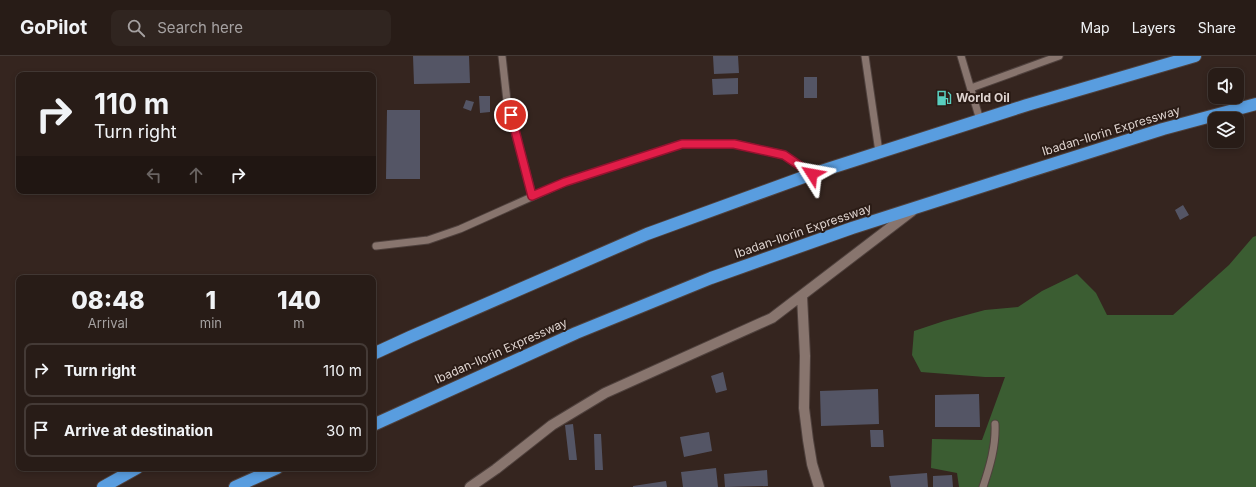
<!DOCTYPE html>
<style>
:root{--surface:#281c17;--page:#302520;--text:#f1f3f6;--muted:#a5a1a1;--line:#443a36}
body{margin:0;font-family:Inter,sans-serif;background:var(--page);color:var(--text);height:100vh;display:flex;flex-direction:column;font-size:15px;white-space:nowrap}
*{box-sizing:border-box;margin:0}
p{font-size:13px;color:var(--muted)}
.icon{flex:none;width:22px;height:22px;fill:none;stroke:currentColor;stroke-width:2;stroke-linecap:round;stroke-linejoin:round}
.map{position:relative;flex:1;overflow:hidden}
.drawer{position:absolute;left:16px;top:219px;width:360px;height:196px;display:flex;flex-direction:column;background:var(--surface);border-radius:8px;box-shadow:0 2px 6px #0003,0 0 0 1px var(--line)}
.drawer>*{flex:none}
.banner{position:absolute;left:16px;top:16px;width:360px;height:122px;border-radius:8px;box-shadow:0 2px 6px #0003,0 0 0 1px var(--line);background:#281c17;color:var(--text);overflow:hidden}
.fabs{position:absolute;left:1208px;top:12px;display:grid;gap:8px}
.fabs a{display:grid;place-items:center;width:36px;height:36px;border-radius:8px;background:var(--surface);box-shadow:0 2px 6px #0003,0 0 0 1px var(--line);font-size:20px}
.pin{position:absolute;display:grid;place-items:center;width:34px;height:34px;color:#fff;margin:-17px;border:2px solid #fff;border-radius:50%;box-shadow:0 1px 4px #0007}
.me{position:absolute;width:44px;margin:-22px;rotate:304deg;stroke-linejoin:round;filter:drop-shadow(0 0 3px #0008)}
.turn{display:flex;align-items:center;gap:14px;height:84px;padding:0 12px;font-size:18px}
.turn .icon{width:52px;height:52px;stroke-width:2.5}
.turn b{display:block;font-size:28px;line-height:34px}
.lanes{display:flex;align-items:center;height:38px;padding:0 12px;background:#0003;justify-content:center;gap:20px;direction:ltr}
.lanes .off{opacity:.35}
.eta{display:flex;justify-content:space-evenly;align-items:center;height:68px;text-align:center}
.eta b{font-size:24px;font-weight:800;line-height:28px}
ul{padding:0;list-style:none}
li{display:flex;align-items:center;gap:12px;height:54px;margin:0 8px 6px;padding:0 4px;border:2px solid var(--line);border-radius:8px}
li div{flex:1}
li b{display:block;font-size:15px}
li em{font-style:normal}
header{display:flex;align-items:center;gap:24px;box-sizing:border-box;height:56px;padding:0 20px;background:var(--surface);border-bottom:1px solid var(--line)}
header strong{font-size:19px}
nav{display:flex;gap:22px;margin-inline-start:auto;font-size:14px}
.search{width:280px;height:36px;background:var(--page);display:flex;align-items:center;gap:10px;box-sizing:border-box;padding:0 14px;border-radius:8px;color:var(--muted);font-size:15px}
.map>svg:first-child{display:block}
</style>
<header>
<strong>GoPilot</strong>
<div class="search"><svg class="icon" aria-label="search" viewBox="0 0 24 24"><circle cx="10" cy="10" r="6"/><path d="M15 15l6 6"/></svg>Search here</div>
<nav><a>Map</a><a>Layers</a><a>Share</a></nav>
</header>
<div class="map">
<svg width="1256" height="431" viewBox="0 0 1256 431">
<rect width="100%" height="100%" fill="#35251f"/>
<!-- green -->
<path fill="#3b5d32" d="M1256 180V431H959L957 417 931 412 932 383 982 384 1005 321H985L921 316 912 299 914 275 944 265 985 254 1018 251 1042 235 1077 218 1096 237 1107 259H1173L1229 209 1253 181Z"/>
<!-- building -->
<path fill="#545565" d="M413 0H469L470 27 414 28Z
M713 0H738L739 17 714 18Z
M804 21H817V42H804Z
M738 22V38L713 39 712 23Z
M479 40H490V56L480 57Z
M466 44 474 46 471 55 463 52Z
M387 54H420V123H386Z
M1183 149 1189 159 1180 164 1175 154Z
M723 316 727 334 716 337 711 320Z
M878 333 879 368 821 370 820 335Z
M979 338 980 371H935V339Z
M573 368 577 404H569L565 369Z
M870 374H883L884 391H871Z
M709 376 712 395 684 401 680 381Z
M594 378H601L603 414H595Z
M716 412 718 431H683L681 416Z
M767 414 768 430 725 431 724 418Z
M927 417 928 431H891L889 420Z
M952 419 953 431H933V420Z
M666 425 667 431H633V430Z"/>
<g fill="none" stroke-linecap="round" stroke-linejoin="round">
<!-- lane casing -->
<g stroke="#4f413d" stroke-width="9">
<path id="lane" d="M502 0 507 45 532 139
M865 0 879 96
M961 0 980 64
M971 32 1059 0
M376 190 428 184 460 173 565 126 682 88H735L784 99 812 118
M983 431C990 410 996 390 995 368"/>
</g>
<!-- street casing -->
<g stroke="#4f413d" stroke-width="12">
<path id="street" d="M802 240 805 300 804 352 808 384 812 408 819 431
M470 431 496 413 552 369 605 337 772 262 912 155"/>
</g>
<!-- highway casing -->
<g stroke="#4f413d" stroke-width="14">
<path id="highway" d="M373 298 410 281 647 178 812 118 1027 49 1195 0
M373 369 576 277 711 222 852 172 1002 124 1163 73 1256 48
M103 431 137 412
M235 431 277 412"/>
</g>
<!-- lane -->
<use href="#lane" stroke="#88756e" stroke-width="7"/>
<!-- street -->
<use href="#street" stroke="#88756e" stroke-width="10"/>
<!-- highway -->
<use href="#highway" stroke="#599ddf" stroke-width="12"/>
</g>
<g fill="none" stroke-linecap="round" stroke-linejoin="round">
<!-- route casing -->
<g stroke="#92132f" stroke-width="10">
<path id="route" d="M511 59 532 140 565 126 682 88H734L784 99 812 118"/>
</g>
<!-- route -->
<use href="#route" stroke="#e11d48" stroke-width="7"/>
</g>
<!-- icons -->
<defs>
<g id="fuel-bare" transform="scale(1.2)"><path d="M-5.5-6h7V0h2V4h1.3V-2.5L3-4.5l.8-.8L6-3V5H2.5V1h-1V6h-7ZM-4.2-4.7v3.2H.2V-4.7Z" fill="#59cebf" stroke="#2b1c16" stroke-width="2.5" paint-order="stroke"/></g>
</defs>
<g fill-rule="evenodd">
<use href="#fuel-bare" x="944" y="42"/>
</g>
<g text-anchor="middle" stroke-width="4" stroke-linejoin="round" paint-order="stroke">
<!-- poi labels -->
<g font-size="12" font-weight="bold" fill="#dfd4d0" stroke="#2b1c16" text-anchor="start">
<text x="956" y="46">World Oil</text>
</g>
<!-- street labels -->
<g font-size="12" fill="#dfd4d0" stroke="#2b1c16">
<text transform="translate(1111 75) rotate(-17)" y="4">Ibadan-Ilorin Expressway</text>
<text transform="translate(803 175) rotate(-19)" y="4">Ibadan-Ilorin Expressway</text>
<text transform="translate(501 295) rotate(-24)" y="4">Ibadan-Ilorin Expressway</text>
</g>
</g>
</svg>
<div class="fabs">
<a><svg class="icon" aria-label="sound" viewBox="0 0 24 24"><path d="M4 9h4l5-4v14l-5-4H4zM17 9q2 3 0 6"/></svg></a>
<a><svg class="icon" aria-label="layers" viewBox="0 0 24 24"><path d="M12 4l9 5-9 5-9-5zM3 14l9 5 9-5"/></svg></a>
</div>
<div class="pin" style="left:511px;top:59px;background:#d93025"><svg class="icon" aria-label="arrive" viewBox="0 0 24 24"><path d="M6 21V4h12l-3 4 3 4H6"/></svg></div>
<svg class="me" style="left:812px;top:118px" viewBox="-20 -20 40 40"><path d="M0-17L14 15 0 8-14 15z" fill="#e11d48" stroke="#fff" stroke-width="4"/></svg>
<div class="banner">
<div class="turn"><svg class="icon" aria-label="right" viewBox="0 0 24 24"><path d="M7 20v-9h11M14 6l5 5-5 5"/></svg><div><b>110 m</b>Turn right</div></div>
<div class="lanes"><svg class="icon off" aria-label="left" viewBox="0 0 24 24"><path d="M17 20v-9H6M10 6l-5 5 5 5"/></svg><svg class="icon off" aria-label="ahead" viewBox="0 0 24 24"><path d="M12 20V5M6 11l6-6 6 6"/></svg><svg class="icon" aria-label="right" viewBox="0 0 24 24"><path d="M7 20v-9h11M14 6l5 5-5 5"/></svg></div>
</div>
<section class="drawer">
<div class="eta">
<div><b>08:48</b><p>Arrival</p></div>
<div><b>1</b><p>min</p></div>
<div><b>140</b><p>m</p></div>
</div>
<ul>
<li><svg class="icon" aria-label="right" viewBox="0 0 24 24"><path d="M7 20v-9h11M14 6l5 5-5 5"/></svg><div><b>Turn right</b></div><em>110 m</em></li>
<li><svg class="icon" aria-label="arrive" viewBox="0 0 24 24"><path d="M6 21V4h12l-3 4 3 4H6"/></svg><div><b>Arrive at destination</b></div><em>30 m</em></li>
</ul>
</section>
</div>
